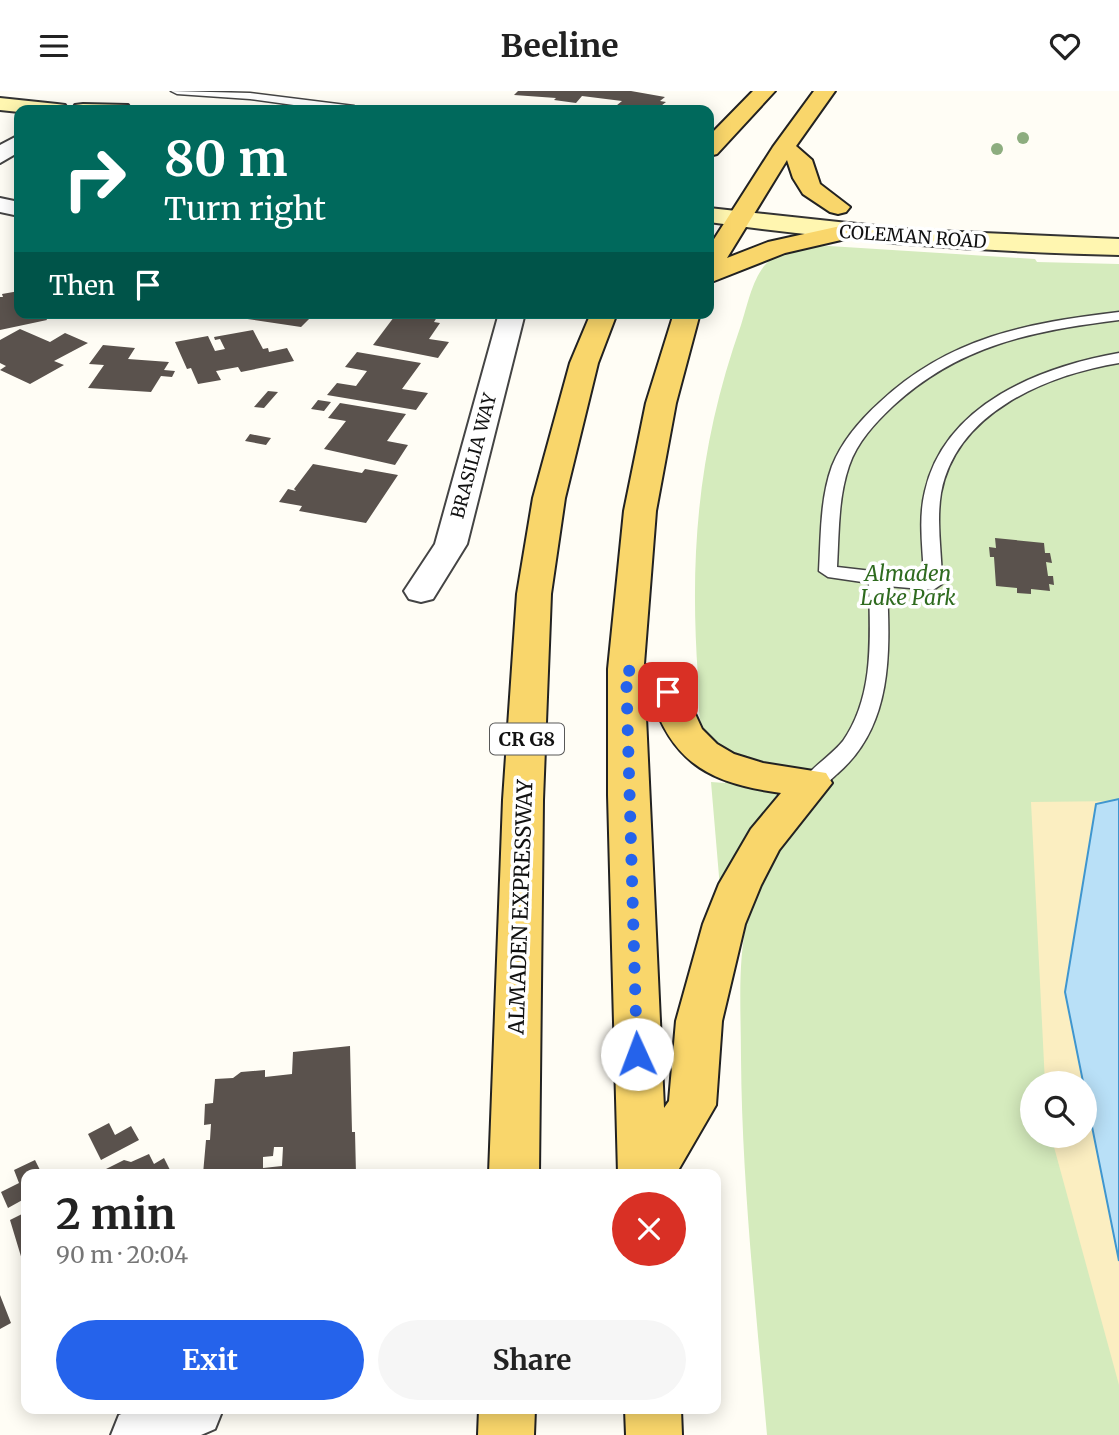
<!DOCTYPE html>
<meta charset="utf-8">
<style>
:root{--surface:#fff;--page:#f6f6f6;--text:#222;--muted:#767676;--accent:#2563eb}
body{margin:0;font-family:Merriweather,serif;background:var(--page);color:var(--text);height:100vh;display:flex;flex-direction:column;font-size:26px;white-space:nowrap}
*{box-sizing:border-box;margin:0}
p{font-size:23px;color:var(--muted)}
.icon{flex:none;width:38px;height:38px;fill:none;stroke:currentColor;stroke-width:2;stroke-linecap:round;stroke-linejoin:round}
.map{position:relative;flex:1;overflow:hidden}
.sheet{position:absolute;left:21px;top:1078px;width:700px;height:245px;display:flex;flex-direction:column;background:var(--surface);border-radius:14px;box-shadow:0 4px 18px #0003}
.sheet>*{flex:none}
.guide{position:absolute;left:14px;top:14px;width:700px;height:214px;border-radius:14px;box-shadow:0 4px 18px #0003;background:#00695c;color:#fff;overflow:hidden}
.controls{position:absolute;left:1020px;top:980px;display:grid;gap:14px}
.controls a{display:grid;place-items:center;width:77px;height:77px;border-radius:50%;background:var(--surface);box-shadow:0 4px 18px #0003;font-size:35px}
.pin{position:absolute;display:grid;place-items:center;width:60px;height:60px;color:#fff;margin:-30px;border-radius:14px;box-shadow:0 4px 10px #0006}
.me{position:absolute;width:77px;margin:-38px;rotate:358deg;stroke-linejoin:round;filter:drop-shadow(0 0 5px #0008)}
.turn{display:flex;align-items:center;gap:24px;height:147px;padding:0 35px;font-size:32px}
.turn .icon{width:91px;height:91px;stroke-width:2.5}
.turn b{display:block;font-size:49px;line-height:60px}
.then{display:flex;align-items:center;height:66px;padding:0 35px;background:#0003;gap:14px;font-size:26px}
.round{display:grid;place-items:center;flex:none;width:74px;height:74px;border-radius:37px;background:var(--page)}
.head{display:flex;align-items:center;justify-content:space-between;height:119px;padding:0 35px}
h1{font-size:42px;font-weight:700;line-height:52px}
.action{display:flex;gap:14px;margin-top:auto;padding:14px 35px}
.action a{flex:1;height:80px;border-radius:42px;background:var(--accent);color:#fff;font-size:28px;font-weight:700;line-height:80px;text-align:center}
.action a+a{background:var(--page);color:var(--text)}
header{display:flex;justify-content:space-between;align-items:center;height:91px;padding:0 35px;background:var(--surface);font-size:32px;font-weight:700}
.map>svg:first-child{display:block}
</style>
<header><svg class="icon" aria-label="menu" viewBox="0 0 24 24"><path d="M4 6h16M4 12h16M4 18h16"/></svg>Beeline<svg class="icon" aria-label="heart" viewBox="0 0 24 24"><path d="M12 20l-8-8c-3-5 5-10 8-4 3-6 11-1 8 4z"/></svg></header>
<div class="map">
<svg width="1119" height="1344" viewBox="0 0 1119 1344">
<rect width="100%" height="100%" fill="#fffdf5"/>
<!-- green -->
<path fill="#d5ebbd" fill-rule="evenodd" d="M829 155 1035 168 1037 171 1119 173V1344H767C756 1218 742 1093 741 967 741 919 737 871 748 824L720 797 711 691 725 692 729 666C719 658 708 651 703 639 697 624 699 602 698 586 689 460 699 353 741 234 747 216 752 189 765 174 780 157 808 156 829 155ZM1032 992H1085V1045H1032Z"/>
<!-- sand -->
<path fill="#fbeec1" d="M1119 710V1294L1051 1045H1085V992H1045L1031 711Z"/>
<!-- water -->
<path fill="#b9e0f7" stroke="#3f96cf" stroke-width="2" d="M1119 708V1170L1065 901 1096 713Z"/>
<!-- building -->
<path fill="#5a524d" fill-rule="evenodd" d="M518 0H631L665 6 660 10 666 11 657 18 611 19 622 10 582 5 576 12 554 9 556 7 514 4Z
M19 200V222H44L47 229 0 239V206H3L2 203Z
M230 222H315L301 236 227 225Z
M397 222 439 223 434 231 440 232 429 248 449 251 438 267 373 254Z
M20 238 50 251 65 242 88 252 54 270 64 274 30 293 0 279 6 275 0 272V249Z
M253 239 263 258 268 257 269 261 287 257 294 270 241 281 238 276 216 280 221 289 198 293 191 277 187 278 175 251 208 245 215 260 225 258 220 248 215 249 214 246Z
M103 254 135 257 128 268 169 271 164 279 175 280 172 286 161 285 151 301 88 297 104 274 89 273Z
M357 261 421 272 402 298 428 302 416 319 327 304 337 292 356 295 367 280 345 276Z
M268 300 278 301 264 317 254 316Z
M318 309 331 311 324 320 311 318Z
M340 312 406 323 387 350 408 354 395 374 324 358 346 330 328 327Z
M250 343 271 347 266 354 245 350Z
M313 373 362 382 365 378 398 384 366 432 299 420 302 415 279 411 288 398 296 400 294 398Z
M995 447 1044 452 1045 462H1050L1052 472 1046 471 1048 485H1053L1054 494 1049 493 1050 500 1031 498V503L1017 502V497L996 495 994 466H990L989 456 996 457Z
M350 955 352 1041H355L356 1083H203L206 1049H210L211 1033 204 1034 205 1013 213 1012 215 988 233 987 241 981 265 979V986L292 983 293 961ZM274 1056H283L282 1075 263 1077V1066L273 1065Z
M109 1032 115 1044 131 1035 139 1049 101 1069 88 1043Z
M149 1063 154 1073 164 1067 172 1083H96L124 1069 131 1071Z
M35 1069 42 1083H26V1107L8 1117 1 1101 19 1092 14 1079Z
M26 1121V1182L10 1129Z
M0 1204 11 1232 0 1238Z"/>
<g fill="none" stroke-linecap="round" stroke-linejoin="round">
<!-- lane casing -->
<g stroke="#444" stroke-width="3">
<path id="lane" d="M171 0 250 2 354 15 360 19H330L250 8 177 3Z
M1119 221V229C1032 240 959 254 893 315 875 332 857 351 849 375 838 407 839 442 837 476L924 486C923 459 918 428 925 400 945 313 1040 276 1119 262V272C1047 284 956 321 941 402 936 432 942 463 942 493L933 499 887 495C890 562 893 635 837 683 827 692 818 702 804 697L801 692C810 677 831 665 843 650 875 604 870 545 869 492L828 486 819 480C821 445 820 408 832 375 842 350 861 328 880 311 950 246 1027 232 1119 221Z"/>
</g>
<!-- street casing -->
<g stroke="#444" stroke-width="4">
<path id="street" d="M19 44V61L0 72V54Z
M0 107 19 111V125L0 121Z
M499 222H525L467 453 433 508 421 511 409 508 404 500 435 453Z
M133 1318H223L215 1338 201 1344H111L119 1324Z"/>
</g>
<!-- secondary casing -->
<g stroke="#333" stroke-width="4">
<path id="secondary" d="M0 7 57 13 65 14 68 19H19V21L0 19Z
M83 13 128 14 131 19H72L75 14Z
M709 117 913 139 1119 148V164C981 161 845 150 709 131Z"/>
</g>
<!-- primary casing -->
<g stroke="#222" stroke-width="4">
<path id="primary" d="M753 0H775L717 63 709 65V45Z
M814 0H835L796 55 812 69 820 93 850 116 846 121 838 123 830 121 803 103 793 87 787 69 727 167 768 151 845 134 854 136 857 141 854 146 785 162 709 192V156L773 56Z
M591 222H617L598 272 565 407 551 503 543 709 539 1083H489L503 709 517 503 533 407 570 272Z
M674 222H700L676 312 656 420 644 573 681 592 702 638 717 653 734 663 763 672 826 682 832 692 779 759 761 794 745 833 722 930 716 1014 676 1083H618L608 704V578L624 420 646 312ZM645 604 652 608C674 675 715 693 781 702L751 738 719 793 703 833 676 930 669 1010 664 1017Z
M479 1318H535L534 1344H478Z
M625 1318H681L682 1344H626Z"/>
</g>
<!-- lane -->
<use href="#lane" fill="#fff" fill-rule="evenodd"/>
<!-- street -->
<use href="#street" fill="#fff" fill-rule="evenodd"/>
<!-- secondary -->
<use href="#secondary" fill="#fff6b0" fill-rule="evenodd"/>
<!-- primary -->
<use href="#primary" fill="#f9d66b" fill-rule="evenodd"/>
</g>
<!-- trees -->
<g fill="#8dad7f">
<circle cx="1023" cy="47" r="6"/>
<circle cx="997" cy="58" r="6"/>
</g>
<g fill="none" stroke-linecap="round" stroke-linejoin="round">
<!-- route -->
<path stroke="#2563eb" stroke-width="12" stroke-dasharray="0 21.6" d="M637 963 626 578 668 601"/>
</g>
<g text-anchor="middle" stroke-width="7" stroke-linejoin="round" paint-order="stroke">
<!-- far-street labels -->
<g font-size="18" fill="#111" stroke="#fff">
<text transform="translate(913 146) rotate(4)" y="6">COLEMAN ROAD</text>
<text transform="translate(474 365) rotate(-75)" y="6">BRASILIA WAY</text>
</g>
<!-- shield labels -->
<rect fill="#fff" stroke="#585858" stroke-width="2" x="490" y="632.5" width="74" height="31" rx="5"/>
<g font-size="19" font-weight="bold" fill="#111">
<text x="527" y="655">CR G8</text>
</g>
<!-- park labels -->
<g font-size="21" font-style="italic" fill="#2f6b1f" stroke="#fff">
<text x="908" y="490">Almaden<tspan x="908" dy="24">Lake Park</tspan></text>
</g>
<!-- street labels -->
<g font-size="21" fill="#111" stroke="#fff">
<text transform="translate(521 816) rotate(-88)" y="7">ALMADEN EXPRESSWAY</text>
</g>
</g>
</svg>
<div class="controls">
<a><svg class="icon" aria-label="search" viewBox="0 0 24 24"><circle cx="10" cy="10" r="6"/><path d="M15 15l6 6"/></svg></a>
</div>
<div class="pin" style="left:668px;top:601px;background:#d93025"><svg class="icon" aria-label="arrive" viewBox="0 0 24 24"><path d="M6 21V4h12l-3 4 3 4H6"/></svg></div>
<svg class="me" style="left:637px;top:963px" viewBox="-20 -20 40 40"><circle r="19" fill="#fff"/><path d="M0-13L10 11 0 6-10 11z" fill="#2563eb"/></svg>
<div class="guide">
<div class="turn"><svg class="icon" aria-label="right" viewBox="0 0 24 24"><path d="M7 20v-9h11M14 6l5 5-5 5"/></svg><div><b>80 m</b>Turn right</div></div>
<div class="then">Then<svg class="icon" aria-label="arrive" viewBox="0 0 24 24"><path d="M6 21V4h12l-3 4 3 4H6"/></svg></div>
</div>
<section class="sheet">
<div class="head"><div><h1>2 min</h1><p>90 m · 20:04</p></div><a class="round" style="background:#d93025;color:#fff"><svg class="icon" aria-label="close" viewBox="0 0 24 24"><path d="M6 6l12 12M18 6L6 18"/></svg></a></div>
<div class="action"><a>Exit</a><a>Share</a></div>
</section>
</div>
